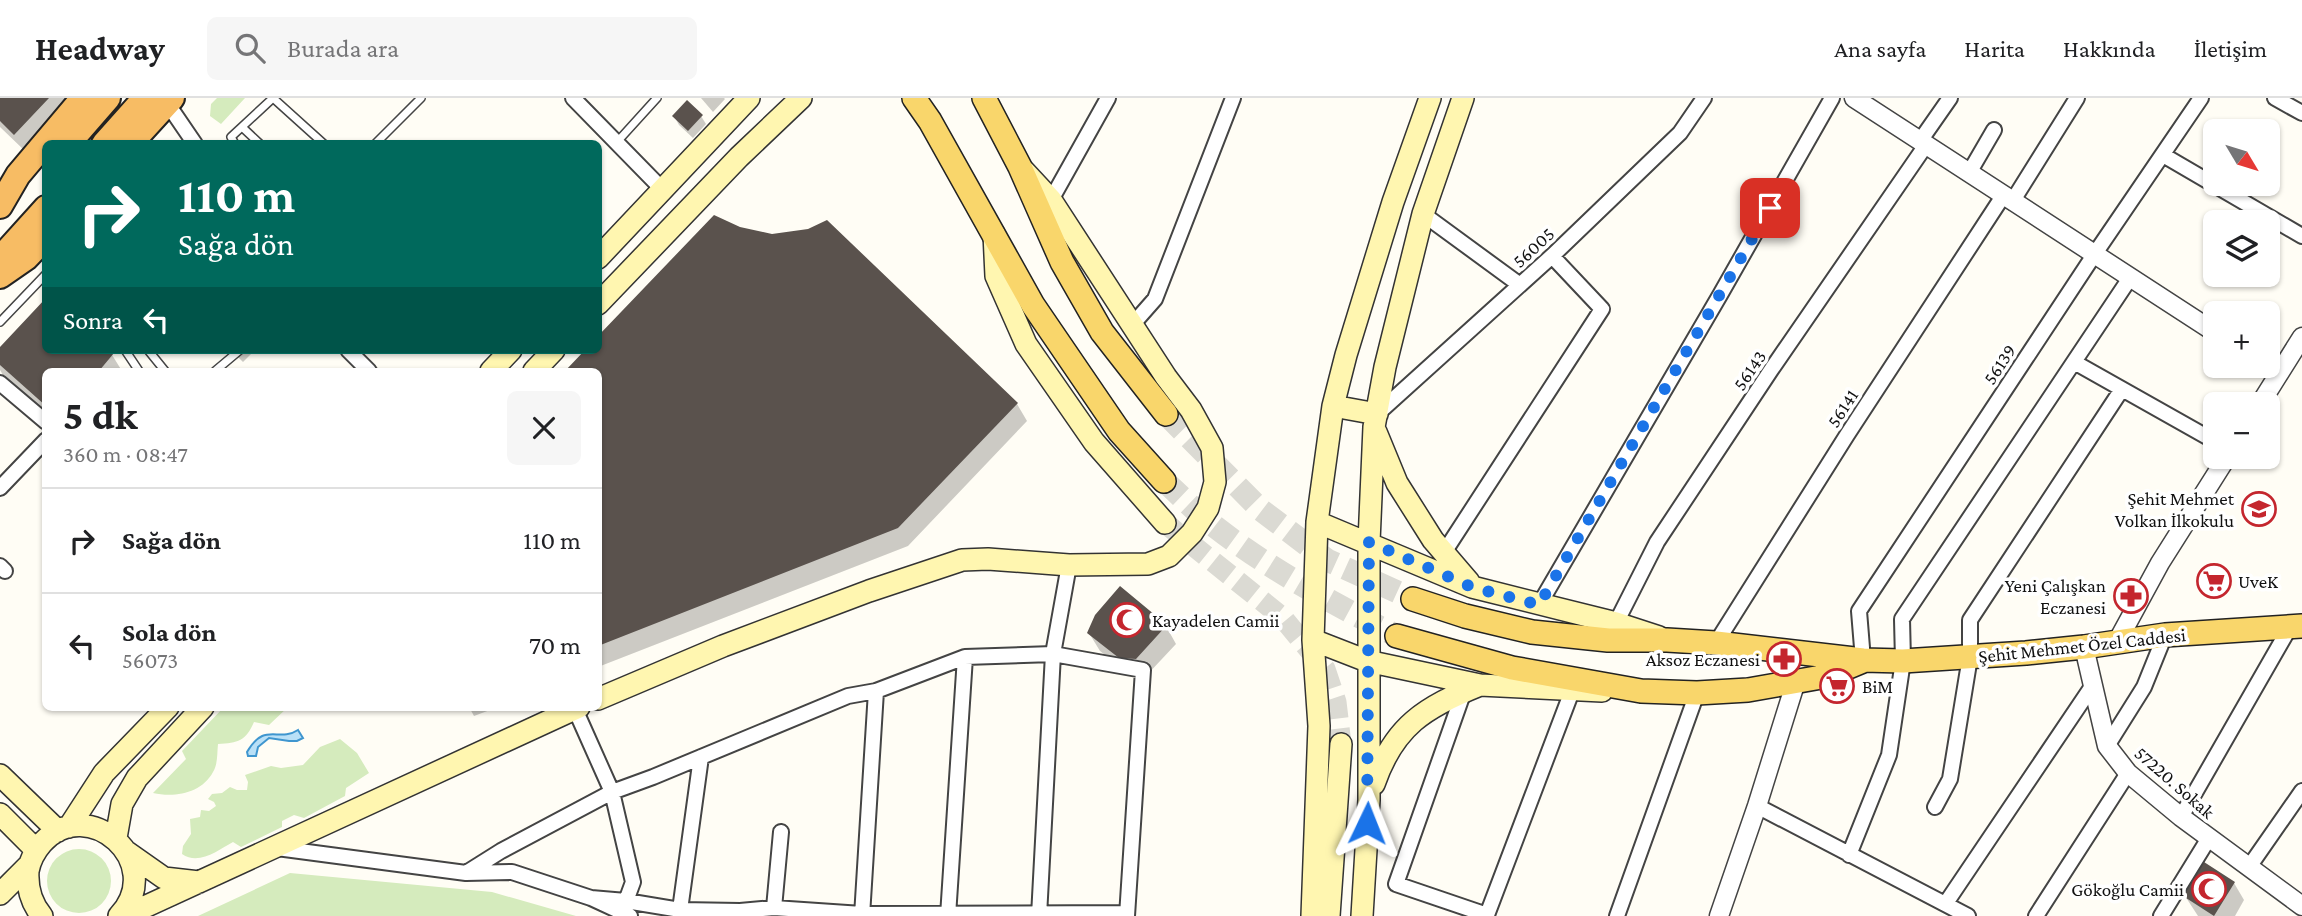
<!DOCTYPE html>
<html lang="tr">
<meta charset="utf-8">
<style>
:root{--surface:#fff;--page:#f6f6f6;--text:#202124;--muted:#757577;--line:#e0e0e0}
body{margin:0;font-family:"Crimson Pro",serif;background:var(--page);color:var(--text);height:100vh;display:flex;flex-direction:column;font-size:26px;white-space:nowrap}
*{box-sizing:border-box;margin:0}
p{font-size:23px;color:var(--muted)}
.icon{flex:none;width:38px;height:38px;fill:none;stroke:currentColor;stroke-width:2;stroke-linecap:round;stroke-linejoin:round}
.map{position:relative;flex:1;overflow:hidden}
.sheet{position:absolute;left:42px;top:270px;width:560px;height:343px;display:flex;flex-direction:column;background:var(--surface);border-radius:10px;box-shadow:0 2px 5px #0004}
.sheet>*{flex:none}
.banner{position:absolute;left:42px;top:42px;width:560px;height:214px;border-radius:10px;box-shadow:0 2px 5px #0004;background:#00695c;color:#fff;overflow:hidden}
.needle{width:46px;rotate:128deg}
.fabs{position:absolute;left:2203px;top:21px;display:grid;gap:14px}
.fabs a{display:grid;place-items:center;width:77px;height:77px;border-radius:10px;background:var(--surface);box-shadow:0 2px 5px #0004;font-size:35px}
.pin{position:absolute;display:grid;place-items:center;width:60px;height:60px;color:#fff;margin:-30px;border-radius:14px;box-shadow:0 4px 10px #0006}
.me{position:absolute;width:77px;margin:-38px;rotate:2deg;stroke-linejoin:round;filter:drop-shadow(0 0 5px #0008)}
.turn{display:flex;align-items:center;gap:24px;height:147px;padding:0 21px;font-size:32px}
.turn .icon{width:91px;height:91px;stroke-width:2.5}
.turn b{display:block;font-size:49px;line-height:60px}
.then{display:flex;align-items:center;height:66px;padding:0 21px;background:#0003;gap:14px;font-size:26px}
.round{display:grid;place-items:center;flex:none;width:74px;height:74px;border-radius:10px;background:var(--page)}
.head{display:flex;align-items:center;justify-content:space-between;height:119px;padding:0 21px}
h1{font-size:42px;font-weight:700;line-height:52px}
ul{padding:0;list-style:none}
li{display:flex;align-items:center;gap:21px;height:105px;padding:0 21px;border-top:2px solid var(--line)}
li div{flex:1}
li b{display:block;font-size:26px}
li em{font-style:normal}
header{display:flex;align-items:center;gap:42px;box-sizing:border-box;height:98px;padding:0 35px;background:var(--surface);border-bottom:2px solid var(--line)}
header strong{font-size:33px}
nav{display:flex;gap:38px;margin-inline-start:auto;font-size:24px}
.search{width:490px;height:63px;background:var(--page);display:flex;align-items:center;gap:18px;box-sizing:border-box;padding:0 24px;border-radius:10px;color:var(--muted);font-size:26px}
.map>svg:first-child{display:block}
</style>
<header>
<strong>Headway</strong>
<div class="search"><svg class="icon" aria-label="search" viewBox="0 0 24 24"><circle cx="10" cy="10" r="6"/><path d="M15 15l6 6"/></svg>Burada ara</div>
<nav><a>Ana sayfa</a><a>Harita</a><a>Hakkında</a><a>İletişim</a></nav>
</header>
<div class="map">
<svg width="2302" height="818" viewBox="0 0 2302 818">
<rect width="100%" height="100%" fill="#fffdf5"/>
<!-- green -->
<path fill="#d5ebbd" d="M217 0H245L221 26 210 18 211 6Z
M224 609H288L269 627 254 624C246 643 238 645 218 646 217 655 218 666 213 674 202 695 175 700 153 695L186 661 182 653Z
M340 641 357 655 369 675 346 690 345 698 304 720 294 717 282 723V729L241 749 233 744C218 752 199 768 182 756L183 748 191 736 190 721 200 719 201 712 209 713 216 708 214 704 208 701 212 696 222 695 230 689 237 692H247L248 684 245 677 271 668 281 670 303 667 320 649Z
M47 783a32 32 0 1 1 64 0a32 32 0 1 1-64 0Z
M290 775 492 794 576 818H198Z"/>
<!-- water -->
<path fill="#b9e0f7" stroke="#3f96cf" stroke-width="2" d="M298 632 303 640 297 643H289L269 640 258 649 256 658H248L247 654C265 623 278 645 298 632Z"/>
<!-- shadow -->
<path fill="#0003" d="M0 0H77L25 53 0 29Z
M701 0H724L725 1 713 14Z
M674 18H701L706 26 693 40 679 27Z
M0 251 109 252 122 273H46V315L3 277 0 272Z
M231 252H255L243 264Z
M587 252 1017 306 1027 323 908 448 598 569V273H567Z
M1166 528 1176 546 1146 578 1131 577 1100 553 1089 535Z
M469 609H498L474 618Z
M2234 785 2244 802 2235 818H2198L2185 798Z"/>
<!-- building -->
<path fill="#5a524d" d="M0 0H49L14 37 0 23Z
M687 2 703 17 688 33 672 18Z
M714 117 740 129 772 136 808 131 827 122 1018 305 898 430 598 548V273H565L585 252H598V238Z
M46 200V252H112L114 255 99 273H46V308L0 267V249Z
M1120 488 1167 527 1136 561 1119 560 1087 535 1095 517Z
M2204 764 2235 784 2214 818 2183 798Z"/>
<g fill="none" stroke-linecap="round" stroke-linejoin="round">
<!-- secondary-tunnel -->
<path stroke="#dbdad3" stroke-width="21" stroke-dasharray="21 10" stroke-linecap="butt" d="M1165 425 1282 519 1325 571 1336 604 1341 646"/>
<!-- primary-tunnel -->
<path stroke="#dbdad3" stroke-width="23" stroke-dasharray="23 11" stroke-linecap="butt" d="M1166 316 1261 412 1327 462 1413 501
M1164 383C1178 395 1190 408 1204 420 1263 468 1330 504 1397 538"/>
<!-- service casing -->
<g stroke="#444" stroke-width="10">
<path id="service" d="M273 0 324 46
M242 29 260 46
M617 44 657 0
M235 46 231 39 273 0
M375 46 421 0
M0 224 46 176
M125 252 139 273
M148 252 165 273
M215 273 240 252"/>
</g>
<!-- minor casing -->
<g stroke="#444" stroke-width="18">
<path id="minor" d="M573 0 663 92
M2275 0 2302 15
M167 5 195 46
M1920 43 1950 0
M2163 57 2302 138
M1969 75 1994 32
M1051 102 1108 0
M2012 104 2077 0
M1423 116 1520 187
M1133 226 1155 201 1233 0
M348 252 369 273
M2074 264 2216 344
M0 285 46 324
M1377 316 1552 158 1655 59 1680 35 1704 0
M0 390 46 342
M1443 456 1602 211 1552 158
M0 468 5 473
M1539 507 1720 197 1832 0
M1616 525 1657 444 1771 272 1926 47
M1716 545 1847 337 2003 98
M1863 562 1859 513 2094 157 2201 0
M1464 593 1396 786 1487 817 1572 593
M575 611 612 694 633 784 626 803
M2107 648 2144 589 2165 537
M1757 708 1968 818
M1935 709 1950 681 1970 559V522L2122 291
M2181 719 2290 529
M277 750 466 775 512 774 591 800 630 818
M1849 757 1889 657 1903 563 1902 521 2130 180
M2249 769 2302 693
M466 775 501 753 612 694 653 679 848 598 876 593 965 559 1053 556 1143 572 1127 818
M591 800 626 803 680 812 740 813 774 810 862 816 1127 815
M1946 805 2093 587
M774 810 781 734
M680 812 701 659
M862 818 876 593
M948 818 965 559
M1039 818 1053 556 1069 467
M1617 818 1697 595
M2036 818 2128 675
M2161 818 2209 740"/>
</g>
<!-- tertiary casing -->
<g stroke="#444" stroke-width="21">
<path id="tertiary" d="M1854 0 2216 235
M2260 306 2302 239
M2117 544 2160 465 2227 359
M2084 549 2107 648 2128 675 2181 719 2302 808
M1719 818 1757 708 1796 583"/>
</g>
<!-- secondary casing -->
<g stroke="#333" stroke-width="24">
<path id="secondary" d="M994 136 996 178 1026 246 1094 344 1165 425
M598 160 749 0
M598 206 739 59 801 0
M491 273 511 252
M534 273 554 252
M1333 308 1377 316
M1376 334 1397 385 1433 442 1469 484
M1317 424 1472 489 1616 525 1659 539
M1313 542 1367 563 1480 587 1602 593
M598 601 723 548 869 493 962 462 988 461 1069 467 1148 466 1169 458 1192 435 1208 410 1215 384 1212 350 1191 312 1166 279 1051 102 1024 73
M0 677 58 733
M1374 686C1394 628 1425 609 1480 587
M0 716 36 752
M69 729 104 675 168 609
M116 740 122 706 137 680 203 609
M127 754 164 780 199 784
M0 796 29 767
M42 818C31 805 27 790 28 773 30 762 35 753 42 745 88 694 168 765 119 818
M125 818 579 609
M1312 818 1319 628 1313 542 1317 424 1333 308 1346 257 1393 104 1430 0
M1329 818 1341 646
M1362 818 1369 702V444L1374 329 1385 269 1423 116 1463 0"/>
</g>
<!-- primary casing -->
<g stroke="#222" stroke-width="26">
<path id="primary" d="M914 0 930 23 1033 207 1119 333 1164 383
M984 0 1020 69 1062 164 1102 234 1166 316
M1413 501 1465 518 1532 534 1608 542H1667L1716 545 1863 562 1903 563 2026 555 2084 549 2165 537 2302 528
M1397 538 1512 570 1641 593 1697 595 1748 592 1827 578 1863 563"/>
</g>
<!-- trunk casing -->
<g stroke="#222" stroke-width="28">
<path id="trunk" d="M68 46 108 0
M104 46 145 0
M130 46 172 0
M0 108 18 77 83 0
M0 161 46 110
M0 178 26 160 46 139"/>
</g>
<!-- service -->
<use href="#service" stroke="#fff" stroke-width="7"/>
<!-- minor -->
<use href="#minor" stroke="#fff" stroke-width="14"/>
<!-- tertiary -->
<use href="#tertiary" stroke="#fff" stroke-width="18"/>
<!-- secondary -->
<use href="#secondary" stroke="#fff6b0" stroke-width="21"/>
<!-- primary -->
<use href="#primary" stroke="#f9d66b" stroke-width="23"/>
<!-- trunk -->
<use href="#trunk" stroke="#f7bc64" stroke-width="24"/>
</g>
<g fill="none" stroke-linecap="round" stroke-linejoin="round">
<!-- route -->
<path stroke="#1a73e8" stroke-width="12" stroke-dasharray="0 21.6" d="M1367 725 1369 444 1472 489 1539 507 1770 110"/>
</g>
<!-- icons -->
<defs>
<g id="school-ring" transform="scale(1.75)"><circle r="9.5" fill="#fff" stroke="#c4262e" stroke-width="1.5"/><path d="M0-5L7-2L0 1L-7-2ZM-4 1L0 2.5L4 1V4Q0 6-4 4Z" fill="#c4262e"/></g>
<g id="supermarket-ring" transform="scale(1.75)"><circle r="9.5" fill="#fff" stroke="#c4262e" stroke-width="1.5"/><path d="M-6-5.5h2.5l.6 2H6L4.5 2H-2.5L-4.4-4H-6ZM-1.5 3.2a1.3 1.3 0 1 0 .1 0ZM3 3.2a1.3 1.3 0 1 0 .1 0Z" fill="#c4262e"/></g>
<g id="pharmacy-ring" transform="scale(1.75)"><circle r="9.5" fill="#fff" stroke="#c4262e" stroke-width="1.5"/><path d="M-2-6h4v4h4v4h-4v4h-4v-4h-4v-4h4Z" fill="#c4262e"/></g>
<g id="mosque-ring" transform="scale(1.75)"><circle r="9.5" fill="#fff" stroke="#c4262e" stroke-width="1.5"/><path d="M3.5-4.9A6 6 0 1 0 3.5 4.9A5 5 0 1 1 3.5-4.9Z" fill="#c4262e"/></g>
</defs>
<g fill-rule="evenodd">
<use href="#school-ring" x="2259" y="411"/>
<use href="#supermarket-ring" x="2214" y="483"/>
<use href="#pharmacy-ring" x="2131" y="498"/>
<use href="#mosque-ring" x="1127" y="522"/>
<use href="#pharmacy-ring" x="1784" y="561"/>
<use href="#supermarket-ring" x="1837" y="588"/>
<use href="#mosque-ring" x="2209" y="791"/>
</g>
<g text-anchor="middle" stroke-width="7" stroke-linejoin="round" paint-order="stroke">
<!-- street labels -->
<g font-size="19" fill="#111" stroke="#fff">
<text transform="translate(1533 149) rotate(-43)" y="7">56005</text>
<text transform="translate(1999 266) rotate(-57)" y="7">56139</text>
<text transform="translate(1749 272) rotate(-56)" y="7">56143</text>
<text transform="translate(1842 310) rotate(-57)" y="7">56141</text>
<text transform="translate(2082 547) rotate(-6)" y="7">Şehit Mehmet Özel Caddesi</text>
<text transform="translate(2175 684) rotate(41)" y="7">57220. Sokak</text>
</g>
<!-- poi labels -->
<g font-size="19" fill="#111" stroke="#fff" text-anchor="end">
<text x="2234" y="407">Şehit Mehmet<tspan x="2234" dy="22">Volkan İlkokulu</tspan></text>
<text x="2238" y="490" text-anchor="start">UveK</text>
<text x="2106" y="494">Yeni Çalışkan<tspan x="2106" dy="22">Eczanesi</tspan></text>
<text x="1152" y="529" text-anchor="start">Kayadelen Camii</text>
<text x="1760" y="568">Aksoz Eczanesi</text>
<text x="1862" y="595" text-anchor="start">BiM</text>
<text x="2184" y="798">Gökoğlu Camii</text>
</g>
</g>
</svg>
<div class="fabs">
<a><svg class="needle" viewBox="-14 -14 28 28"><path d="M0-13l5 13h-10z" fill="#e53935"/><path d="M0 13l5-13h-10z" fill="#757577"/></svg></a>
<a><svg class="icon" aria-label="layers" viewBox="0 0 24 24"><path d="M12 4l9 5-9 5-9-5zM3 14l9 5 9-5"/></svg></a>
<a>+</a>
<a>−</a>
</div>
<div class="pin" style="left:1770px;top:110px;background:#d93025"><svg class="icon" aria-label="arrive" viewBox="0 0 24 24"><path d="M6 21V4h12l-3 4 3 4H6"/></svg></div>
<svg class="me" style="left:1367px;top:725px" viewBox="-20 -20 40 40"><path d="M0-17L14 15 0 8-14 15z" fill="#1a73e8" stroke="#fff" stroke-width="4"/></svg>
<div class="banner">
<div class="turn"><svg class="icon" aria-label="right" viewBox="0 0 24 24"><path d="M7 20v-9h11M14 6l5 5-5 5"/></svg><div><b>110 m</b>Sağa dön</div></div>
<div class="then">Sonra<svg class="icon" aria-label="left" viewBox="0 0 24 24"><path d="M17 20v-9H6M10 6l-5 5 5 5"/></svg></div>
</div>
<section class="sheet">
<div class="head"><div><h1>5 dk</h1><p>360 m · 08:47</p></div><a class="round"><svg class="icon" aria-label="close" viewBox="0 0 24 24"><path d="M6 6l12 12M18 6L6 18"/></svg></a></div>
<ul>
<li><svg class="icon" aria-label="right" viewBox="0 0 24 24"><path d="M7 20v-9h11M14 6l5 5-5 5"/></svg><div><b>Sağa dön</b></div><em>110 m</em></li>
<li><svg class="icon" aria-label="left" viewBox="0 0 24 24"><path d="M17 20v-9H6M10 6l-5 5 5 5"/></svg><div><b>Sola dön</b><p>56073</p></div><em>70 m</em></li>
</ul>
</section>
</div>
